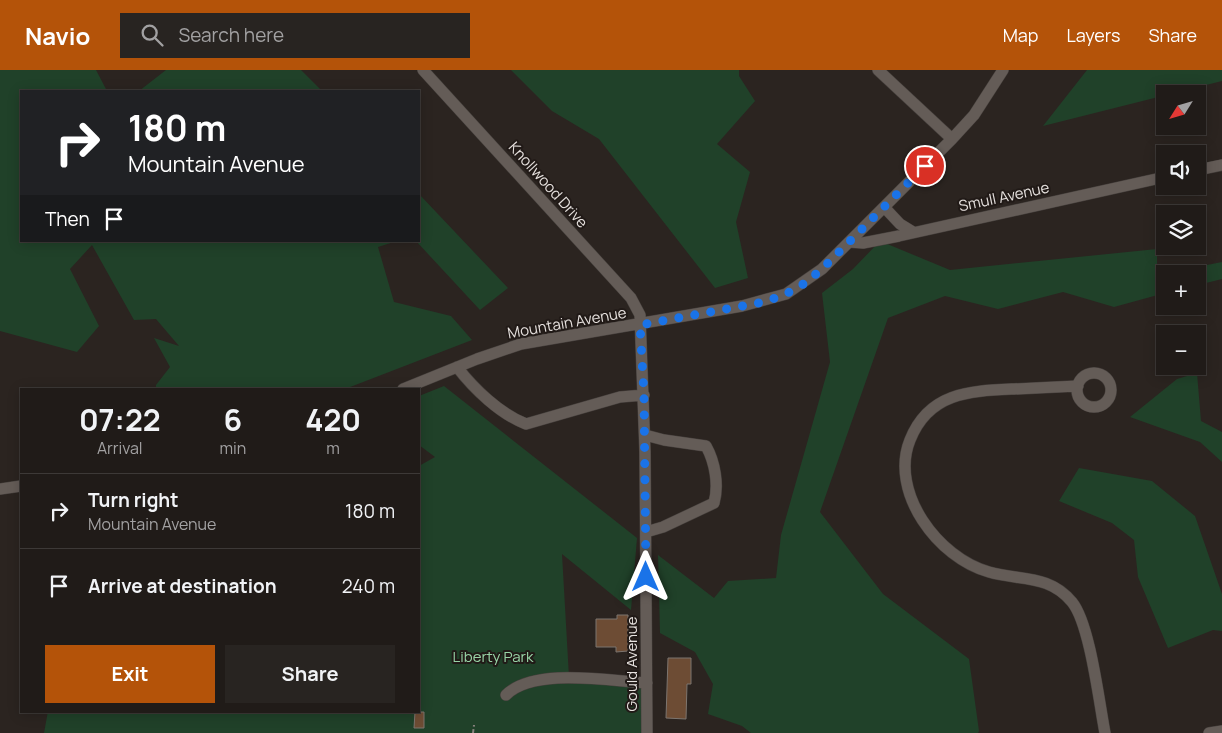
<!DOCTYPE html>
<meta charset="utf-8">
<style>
:root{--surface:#201b18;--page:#282421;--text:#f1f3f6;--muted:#a2a1a2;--line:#3d3937;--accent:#b45309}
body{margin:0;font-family:Manrope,sans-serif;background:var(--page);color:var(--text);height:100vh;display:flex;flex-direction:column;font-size:19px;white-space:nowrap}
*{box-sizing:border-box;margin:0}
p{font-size:16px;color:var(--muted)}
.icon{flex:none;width:28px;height:28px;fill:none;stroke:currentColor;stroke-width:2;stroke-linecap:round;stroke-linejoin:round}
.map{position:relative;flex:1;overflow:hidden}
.sheet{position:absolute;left:20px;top:318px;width:400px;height:325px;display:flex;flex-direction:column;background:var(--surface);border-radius:0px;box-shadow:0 2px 12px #0003,0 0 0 1px var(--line)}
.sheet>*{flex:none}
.top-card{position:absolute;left:20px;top:20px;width:400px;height:152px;border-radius:0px;box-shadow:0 2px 12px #0003,0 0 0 1px var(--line);background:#202124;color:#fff;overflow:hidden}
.needle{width:32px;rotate:233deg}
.buttons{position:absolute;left:1156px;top:15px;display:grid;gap:10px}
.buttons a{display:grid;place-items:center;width:50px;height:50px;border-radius:0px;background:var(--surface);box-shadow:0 2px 12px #0003,0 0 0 1px var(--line);font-size:25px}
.pin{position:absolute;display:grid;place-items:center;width:42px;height:42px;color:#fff;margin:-21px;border:2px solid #fff;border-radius:50%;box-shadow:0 1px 5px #0007}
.me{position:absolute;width:55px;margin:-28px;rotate:0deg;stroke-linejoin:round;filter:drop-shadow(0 0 4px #0008)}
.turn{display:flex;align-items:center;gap:18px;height:105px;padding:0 25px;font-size:22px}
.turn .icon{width:65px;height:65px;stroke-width:2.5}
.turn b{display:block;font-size:35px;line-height:42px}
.then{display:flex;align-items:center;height:48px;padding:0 25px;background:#0003;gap:10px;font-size:19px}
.eta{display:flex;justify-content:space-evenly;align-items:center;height:85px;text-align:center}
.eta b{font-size:30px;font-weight:700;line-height:35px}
.primary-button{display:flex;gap:10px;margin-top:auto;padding:10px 25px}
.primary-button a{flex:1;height:58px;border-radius:0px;background:var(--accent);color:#fff;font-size:20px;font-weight:700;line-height:58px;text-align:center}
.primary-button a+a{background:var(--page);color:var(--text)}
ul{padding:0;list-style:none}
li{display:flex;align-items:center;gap:15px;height:75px;padding:0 25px;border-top:1px solid var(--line)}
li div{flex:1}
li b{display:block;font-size:19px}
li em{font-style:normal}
header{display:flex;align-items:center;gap:30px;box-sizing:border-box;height:70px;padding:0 25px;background:var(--accent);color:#fff}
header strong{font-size:24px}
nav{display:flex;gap:28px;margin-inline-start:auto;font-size:18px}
.search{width:350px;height:45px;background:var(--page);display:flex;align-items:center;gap:12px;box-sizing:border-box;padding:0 18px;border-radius:0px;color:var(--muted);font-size:19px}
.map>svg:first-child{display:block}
</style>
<header>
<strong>Navio</strong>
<div class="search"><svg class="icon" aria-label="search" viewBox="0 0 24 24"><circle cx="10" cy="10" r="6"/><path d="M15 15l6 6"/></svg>Search here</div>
<nav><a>Map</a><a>Layers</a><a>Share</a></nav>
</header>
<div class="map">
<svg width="1222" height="663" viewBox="0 0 1222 663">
<rect width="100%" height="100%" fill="#2b2420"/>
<!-- green -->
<path fill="#204129" d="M0 0H96L107 21H21V171H397L378 177 394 232 451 246 472 270 345 319H156V315L170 297 154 268 179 276 156 249 134 250 92 175 70 199 99 256 77 282 0 261Z
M166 0H301L322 21H139Z
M511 0H739V6L755 31 717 74 750 102 736 152 748 208 715 218 599 69 552 41Z
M1087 0H1222V11L1043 56Z
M419 124 508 218 480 240 416 171H419Z
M880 171 950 200 1157 179V205L1222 192V209L1198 215V204H1165V223L1114 237 1063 222 998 239 945 226 888 248 820 442 883 524 969 589 979 661 978 663H751L742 656 708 644 713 614 695 582 660 563 658 485 714 528 728 511 776 508 781 465 830 292 822 223 853 199Z
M1197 303 1201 351 1222 362V392L1200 372 1130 347 1177 309Z
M444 316 637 468 631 540 562 484 569 607 647 611 646 663H44L48 641H419V396L435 387 419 375V326Z
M1079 398 1152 411 1195 446 1222 524V561L1213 560 1168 578 1138 507 1134 470 1112 453 1059 431Z"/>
<!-- building -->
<path fill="#6d4c34" stroke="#7d756f" d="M617 545H628V581L616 582V577H596V549H617Z
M668 588H691V614H687L686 649 666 648Z
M415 642H424V658H414Z"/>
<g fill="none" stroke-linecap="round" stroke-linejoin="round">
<!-- minor casing -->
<g stroke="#46403d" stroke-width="12">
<path id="minor" d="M423 0 631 228 640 245 645 382 647 663
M878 0 952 69
M1198 100 1222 95
M884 137 900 154 913 162
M849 172 863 173 899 166 1165 107
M457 297C474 319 500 344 526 354L620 327 644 325
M1077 320a17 17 0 1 1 34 0a17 17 0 1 1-34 0Z
M1078 316C1057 317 1035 318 1014 319 970 321 929 322 910 370 889 422 938 488 989 502 1020 511 1049 504 1072 532 1090 554 1099 632 1105 663
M403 319 477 289 521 274 742 236 786 224 822 199 952 69 974 45 1003 0
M645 365 664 370 706 376C715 392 719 415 714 433L663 457 646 462
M0 419 21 416
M506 625C534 597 609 611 647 613
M1209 663 1222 661"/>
</g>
<!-- path -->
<path stroke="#89837f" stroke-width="2" stroke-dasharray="4 2.5" stroke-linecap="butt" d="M473 663 474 655"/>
<!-- minor -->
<use href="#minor" stroke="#645c57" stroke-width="11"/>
</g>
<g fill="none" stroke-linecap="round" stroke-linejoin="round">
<!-- route -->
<path stroke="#1a73e8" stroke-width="9" stroke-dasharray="0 16.2" d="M646 507 644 325 640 255 764 232 786 224 805 213 822 199 925 96"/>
</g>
<g text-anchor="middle" stroke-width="4" stroke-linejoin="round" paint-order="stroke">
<!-- street labels -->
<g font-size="15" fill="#e6e1de" stroke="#211a17">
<text transform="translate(548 115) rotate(48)" y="5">Knollwood Drive</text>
<text transform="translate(1004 127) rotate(-12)" y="5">Smull Avenue</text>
<text transform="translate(567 253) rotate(-10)" y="5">Mountain Avenue</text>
<text transform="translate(632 594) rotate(-90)" y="5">Gould Avenue</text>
</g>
<!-- park labels -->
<g font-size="15" fill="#98d3a6" stroke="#211a17">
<text x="493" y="592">Liberty Park</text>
</g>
</g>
</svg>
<div class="buttons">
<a><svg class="needle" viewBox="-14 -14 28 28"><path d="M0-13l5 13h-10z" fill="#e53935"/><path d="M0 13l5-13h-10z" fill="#a2a1a2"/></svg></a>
<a><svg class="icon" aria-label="sound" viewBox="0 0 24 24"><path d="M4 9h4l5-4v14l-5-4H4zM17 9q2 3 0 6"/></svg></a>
<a><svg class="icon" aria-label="layers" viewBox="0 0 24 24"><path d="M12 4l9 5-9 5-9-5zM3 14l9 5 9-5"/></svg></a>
<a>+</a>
<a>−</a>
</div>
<div class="pin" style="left:925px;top:96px;background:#d93025"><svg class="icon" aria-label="arrive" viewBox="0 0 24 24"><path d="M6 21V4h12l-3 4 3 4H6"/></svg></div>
<svg class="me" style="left:646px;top:507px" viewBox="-20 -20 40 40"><path d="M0-17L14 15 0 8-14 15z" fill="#1a73e8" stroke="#fff" stroke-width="4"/></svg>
<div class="top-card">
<div class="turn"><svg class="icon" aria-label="right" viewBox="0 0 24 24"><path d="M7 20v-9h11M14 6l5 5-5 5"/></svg><div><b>180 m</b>Mountain Avenue</div></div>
<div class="then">Then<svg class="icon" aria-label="arrive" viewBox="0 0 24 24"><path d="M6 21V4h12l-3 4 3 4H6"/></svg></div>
</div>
<section class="sheet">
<div class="eta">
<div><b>07:22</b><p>Arrival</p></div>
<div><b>6</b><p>min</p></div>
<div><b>420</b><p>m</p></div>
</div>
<ul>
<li><svg class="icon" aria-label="right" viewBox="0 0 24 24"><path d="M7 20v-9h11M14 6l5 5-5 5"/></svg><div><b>Turn right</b><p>Mountain Avenue</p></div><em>180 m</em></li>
<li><svg class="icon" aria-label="arrive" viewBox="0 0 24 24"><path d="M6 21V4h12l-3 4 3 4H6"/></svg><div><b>Arrive at destination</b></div><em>240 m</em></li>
</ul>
<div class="primary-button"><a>Exit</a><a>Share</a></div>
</section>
</div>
